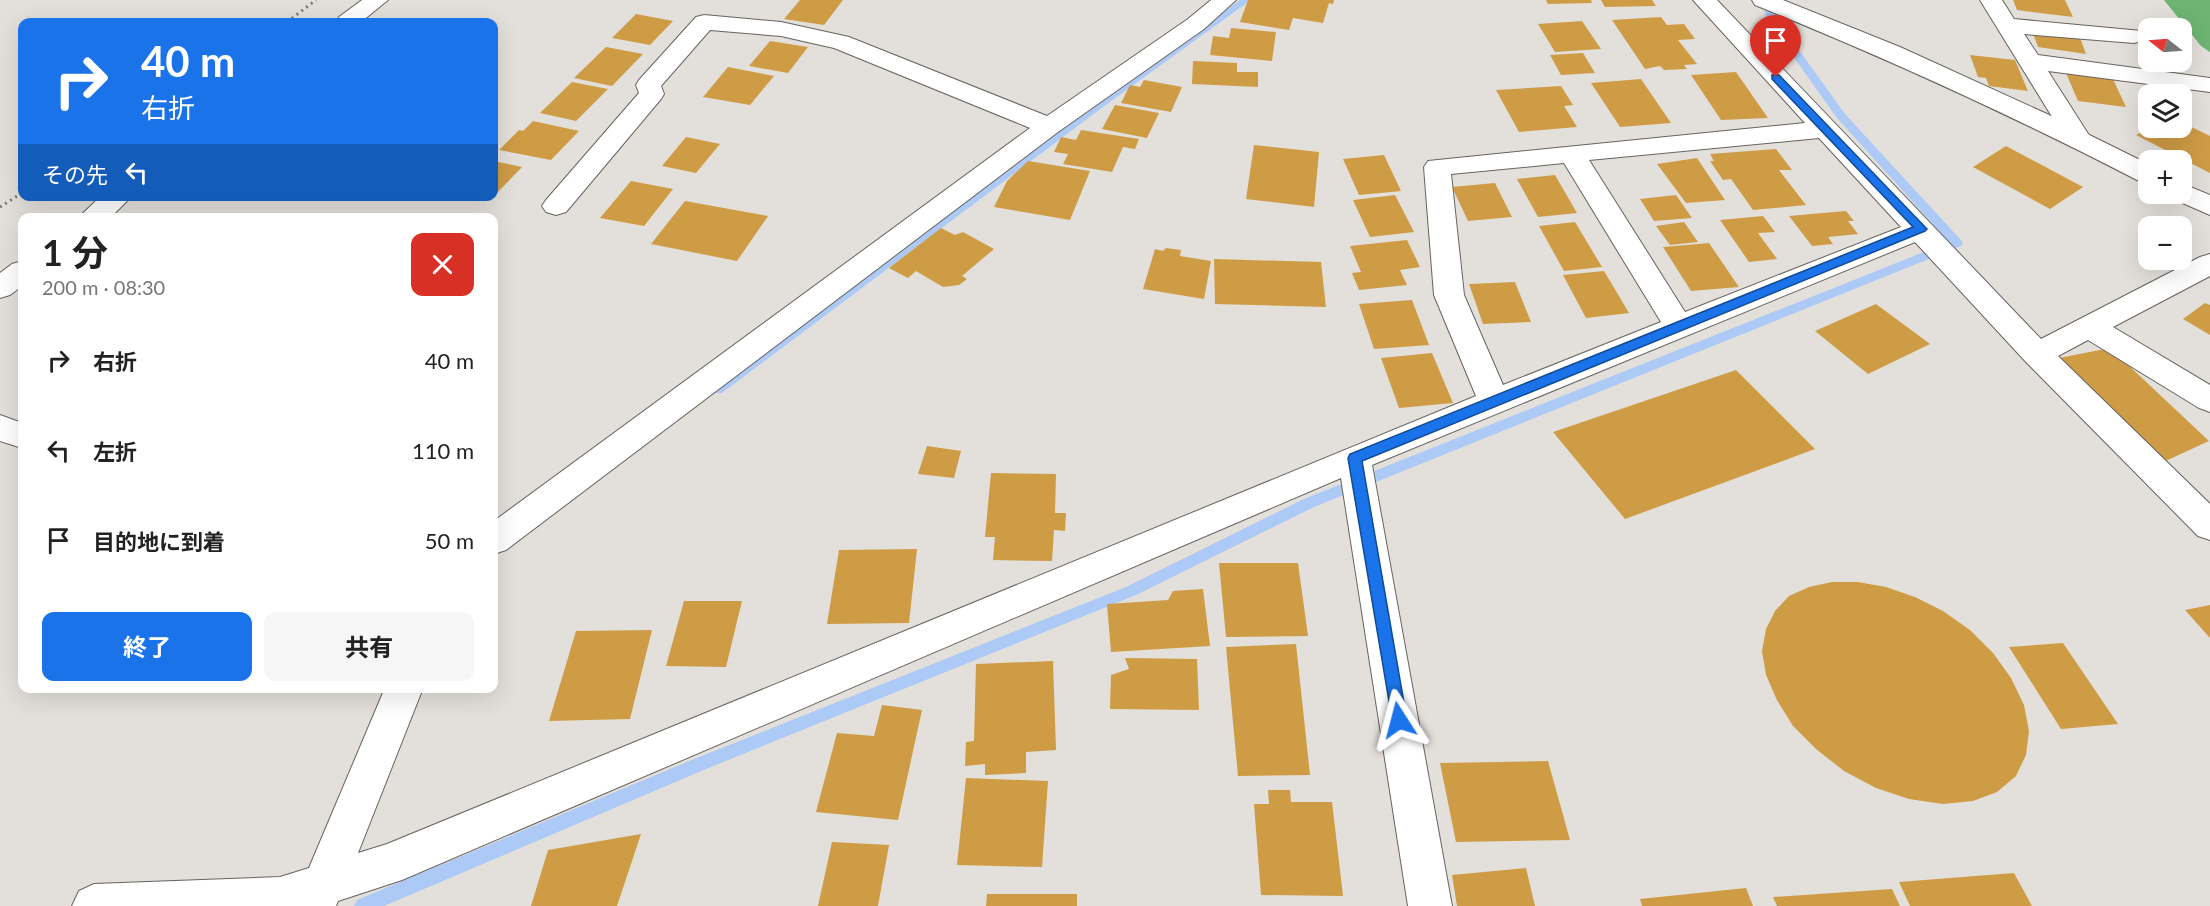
<!DOCTYPE html>
<html lang="ja">
<meta charset="utf-8">
<style>
:root{--surface:#fff;--page:#f6f6f6;--text:#222;--muted:#767676;--accent:#1a73e8}
body{margin:0;font-family:Lato,"Noto Sans JP",sans-serif;background:var(--page);color:var(--text);height:100vh;display:flex;flex-direction:column;font-size:22px;white-space:nowrap}
*{box-sizing:border-box;margin:0}
p{font-size:20px;color:var(--muted)}
.icon{flex:none;width:33px;height:33px;fill:none;stroke:currentColor;stroke-width:2;stroke-linecap:round;stroke-linejoin:round}
.map{position:relative;flex:1;overflow:hidden}
.panel{position:absolute;left:18px;top:213px;width:480px;height:480px;display:flex;flex-direction:column;background:var(--surface);border-radius:12px;box-shadow:0 6px 24px #0002}
.panel>*{flex:none}
.guide{position:absolute;left:18px;top:18px;width:480px;height:183px;border-radius:12px;box-shadow:0 6px 24px #0002;background:#1a73e8;color:#fff;overflow:hidden}
.needle{width:39px;rotate:287deg}
.tools{position:absolute;left:2138px;top:18px;display:grid;gap:12px}
.tools a{display:grid;place-items:center;width:54px;height:54px;border-radius:12px;background:var(--surface);box-shadow:0 6px 24px #0002;font-size:30px}
.pin{position:absolute;display:grid;place-items:center;width:51px;height:51px;color:#fff;margin:-62px -26px;border-radius:50% 50% 50% 0;rotate:-45deg;box-shadow:0 0 6px #0007}
.pin .icon{rotate:45deg}
.me{position:absolute;width:66px;margin:-33px;rotate:351deg;stroke-linejoin:round;filter:drop-shadow(0 0 4px #0008)}
.turn{display:flex;align-items:center;gap:21px;height:126px;padding:0 24px;font-size:27px}
.turn .icon{width:78px;height:78px;stroke-width:2.5}
.turn b{display:block;font-size:42px;line-height:51px}
.then{display:flex;align-items:center;height:57px;padding:0 24px;background:#0003;gap:12px;font-size:22px}
.round{display:grid;place-items:center;flex:none;width:63px;height:63px;border-radius:12px;background:var(--page)}
.summary{display:flex;align-items:center;justify-content:space-between;height:102px;padding:0 24px}
h1{font-size:36px;font-weight:700;line-height:45px}
.action{display:flex;gap:12px;margin-top:auto;padding:12px 24px}
.action a{flex:1;height:69px;border-radius:12px;background:var(--accent);color:#fff;font-size:24px;font-weight:700;line-height:69px;text-align:center}
.action a+a{background:var(--page);color:var(--text)}
ul{padding:0;list-style:none}
li{display:flex;align-items:center;gap:18px;height:90px;padding:0 24px}
li div{flex:1}
li b{display:block;font-size:22px}
li em{font-style:normal}
.map>svg:first-child{display:block}
</style>
<div class="map">
<svg width="2210" height="906" viewBox="0 0 2210 906">
<rect width="100%" height="100%" fill="#e3dfda"/>
<!-- forest -->
<path fill="#6eb472" d="M2164 0H2210V52L2201 46Z"/>
<g fill="none" stroke-linecap="round" stroke-linejoin="round">
<!-- stream -->
<path fill="#adcaf7" fill-rule="evenodd" d="M1240 0H1251L1107 104 722 393H712L711 390 712 387 1099 100Z
M1761 0H1771L1778 21 1845 114 1961 240 1963 243 1961 246 1314 507 1136 595 706 769 384 906H354L357 900 694 759 1126 587 1304 499 1949 242 1837 118 1768 21Z"/>
</g>
<!-- building -->
<path fill="#cf9c46" d="M800 0H843L824 25 784 19Z
M1248 0H1334L1333 4 1329 3 1323 23 1293 18 1289 30 1240 22Z
M1546 0H1591L1592 3 1548 4Z
M1601 0H1652L1656 6 1605 7Z
M2013 0H2065L2073 17 2017 10Z
M636 14 673 21 650 45 612 38Z
M1661 17 1667 25 1684 24 1695 39 1678 40 1697 64 1684 65 1687 69 1664 70 1660 66 1645 69 1612 20Z
M1582 21 1601 49 1555 52 1538 24Z
M1231 28 1276 32 1272 61 1210 55 1213 36 1229 38Z
M2031 28 2079 35 2086 54 2038 47Z
M770 41 808 47 788 73 749 66Z
M606 47 643 54 612 86 574 78Z
M1583 53 1595 73 1561 75 1550 55Z
M1970 55 2015 60 2028 91 1989 86 1986 78 1978 77Z
M1193 61 1237 63V72H1258V87L1192 84Z
M728 67 774 76 750 105 703 97Z
M1736 72 1768 118 1721 120 1691 75Z
M2066 73 2113 79 2126 107 2078 101Z
M1641 79 1671 123 1620 127 1591 83Z
M1144 80 1182 87 1171 112 1121 103 1130 85 1140 87Z
M572 82 608 89 576 121 540 113Z
M1561 86 1573 105 1564 106 1577 127 1519 132 1496 90Z
M1115 105 1159 113 1147 138 1102 129Z
M533 121 579 131 551 160 499 150 519 130 523 131Z
M2181 122 2210 136V173L2136 135 2148 128H2181Z
M1081 130 1139 139 1135 149 1123 147 1112 172 1063 164 1068 154 1054 152 1061 137 1076 140Z
M686 137 720 144 696 173 662 166Z
M1254 145 1319 152 1314 207 1246 199Z
M2006 146 2083 187 2050 209 1973 167Z
M1776 149 1792 170H1779L1806 205 1753 210 1731 179 1723 180 1710 161H1714L1710 154Z
M1384 155 1401 191 1359 195 1343 159Z
M1697 158 1725 200 1686 203 1657 164Z
M494 161 522 167 494 196Z
M1028 161 1090 171 1070 220 994 207 1007 181Z
M1555 175 1577 213 1538 217 1517 179Z
M631 181 673 189 644 226 600 218Z
M1495 183 1512 217 1468 221 1452 187Z
M1395 195 1414 232 1370 237 1353 200Z
M1676 195 1692 218 1654 221 1640 199Z
M685 201 768 216 737 261 651 244Z
M1846 211 1854 221H1848L1858 234 1828 237 1833 244 1812 246 1789 216Z
M1763 216 1775 232 1758 233 1777 259 1749 262 1720 220Z
M1575 222 1602 267 1564 271 1539 226Z
M1684 222 1698 242 1670 245 1656 226Z
M941 228 955 235 963 232 994 249 962 276 967 279 959 285 943 287 916 271 908 278 889 268Z
M1407 240 1420 267 1400 270 1407 285 1359 290 1352 273 1361 272 1350 246Z
M1709 243 1739 287 1691 291 1663 247Z
M1166 248 1181 250 1180 256 1211 261 1204 299 1143 289 1155 249 1163 251Z
M1214 259 1321 262 1326 307 1215 304Z
M1604 271 1629 313 1586 318 1563 275Z
M1515 282 1531 322 1483 324 1469 284Z
M1412 300 1429 345 1374 349 1359 304Z
M2205 303 2210 305V335L2183 319Z
M1876 304 1930 344 1868 374 1815 331Z
M2110 348 2209 441 2159 464 2054 359Z
M1432 353 1453 403 1399 408 1381 358Z
M1736 370 1815 449 1625 519 1553 432Z
M927 446 961 451 954 478 918 474Z
M991 473 1056 474 1055 513H1066L1065 531 1054 530 1052 561 993 560 995 537H985Z
M917 549 909 623 827 624 839 550Z
M1219 563H1298L1308 636 1226 637Z
M1832 582H1858L1886 587 1915 597 1943 611 1970 630 1993 653 2011 678 2024 705 2029 731 2026 755 2016 776 1997 792 1973 801 1943 804 1909 799 1876 788 1844 771 1816 749 1793 726 1777 700 1766 675 1762 651 1766 629 1775 611 1789 596 1809 587Z
M1203 589 1210 646 1111 652 1107 604 1168 600 1173 591Z
M684 601H742L726 667 666 666Z
M2210 605V638L2185 610Z
M652 630 630 719 549 721 576 631Z
M2063 643 2118 724 2061 729 2009 647Z
M1296 644 1310 775 1238 776 1226 647Z
M1125 658 1197 659 1199 710 1110 709 1111 675 1129 669Z
M1053 661 1056 750 1026 752V773L985 775V764L965 766 966 742 974 741 976 664Z
M882 705 922 710 898 820 816 812 837 733 874 736Z
M1548 761 1570 840 1456 842 1440 763Z
M966 778 1048 781 1042 867 957 865Z
M1268 790H1290L1291 802H1332L1343 896 1261 895 1254 804H1269Z
M641 834 617 906H531L548 850Z
M832 842 889 845 878 906H818Z
M1526 868 1535 906H1457L1452 875Z
M2014 873 2032 906H1910L1899 882Z
M1746 888 1753 906H1642L1640 899Z
M1892 889 1900 906H1777L1773 897Z
M987 894H1077V906H986Z"/>
<g fill="none" stroke-linecap="round" stroke-linejoin="round">
<!-- minor casing -->
<g stroke="#67635f" stroke-width="2">
<path id="minor" d="M1211 0H1236L1204 29 1058 132 506 550 494 554V521L1030 128 834 48 781 36 710 30 661 86 664 94 661 99 566 212 556 215 546 212 542 206 546 200 639 93 636 85 639 80 696 17 704 15 781 22 849 37 1047 116 1188 19Z
M1693 0H1717L2041 339 2200 257 2210 254V276L2113 327 2210 385V412L2199 408 2088 340 2058 356 2210 504V540L2198 536 2026 362 1915 242 1372 465 1452 906H1408L1341 478 402 880 338 901 336 906H72L79 891 94 884 280 877 309 868 385 688H423L358 853 387 844 1476 396 1434 295 1424 167 1428 161 1805 123ZM1819 138 1901 227 1685 312 1589 160ZM1564 163 1661 322 1503 385 1464 295 1451 174Z
M1980 0H2002L2014 19 2142 31 2146 36 2142 41 2134 43 2024 34 2038 55 2210 78V92L2048 71 2092 140 2088 146 2079 148 2070 146Z
M0 415 22 423V448L0 441Z"/>
</g>
<!-- tertiary casing -->
<g stroke="#67635f" stroke-width="2">
<path id="tertiary" d="M362 0H388L361 22H336L339 17Z
M1752 0H1783L1900 47 2047 114 2148 164V183L2139 181C2013 116 1886 58 1755 5Z
M2181 183 2210 195V215L2171 198 2168 194H2181Z
M101 196H132L110 218H78Z
M22 261V286L10 295 0 298V273L12 264Z"/>
</g>
<!-- path -->
<path stroke="#7b7976" stroke-width="3" stroke-dasharray="2 4" stroke-linecap="butt" d="M287 22 316 0
M0 207 22 193"/>
<!-- minor -->
<use href="#minor" fill="#fff" fill-rule="evenodd"/>
<!-- tertiary -->
<use href="#tertiary" fill="#fff" fill-rule="evenodd"/>
</g>
<!-- route -->
<path fill="#1a73e8" stroke="#114b97" stroke-width="1.5" d="M1772 75H1779L1927 229 1925 231 1362 461 1407 720 1404 725 1399 727 1393 725 1348 458 1350 454 1913 227 1772 79Z"/>
</svg>
<div class="tools">
<a><svg class="needle" viewBox="-14 -14 28 28"><path d="M0-13l5 13h-10z" fill="#e53935"/><path d="M0 13l5-13h-10z" fill="#767676"/></svg></a>
<a><svg class="icon" aria-label="layers" viewBox="0 0 24 24"><path d="M12 4l9 5-9 5-9-5zM3 14l9 5 9-5"/></svg></a>
<a>+</a>
<a>−</a>
</div>
<div class="pin" style="left:1776px;top:77px;background:#d93025"><svg class="icon" aria-label="arrive" viewBox="0 0 24 24"><path d="M6 21V4h12l-3 4 3 4H6"/></svg></div>
<svg class="me" style="left:1399px;top:720px" viewBox="-20 -20 40 40"><path d="M0-17L14 15 0 8-14 15z" fill="#1a73e8" stroke="#fff" stroke-width="4"/></svg>
<div class="guide">
<div class="turn"><svg class="icon" aria-label="right" viewBox="0 0 24 24"><path d="M7 20v-9h11M14 6l5 5-5 5"/></svg><div><b>40 m</b>右折</div></div>
<div class="then">その先<svg class="icon" aria-label="left" viewBox="0 0 24 24"><path d="M17 20v-9H6M10 6l-5 5 5 5"/></svg></div>
</div>
<section class="panel">
<div class="summary"><div><h1>1 分</h1><p>200 m · 08:30</p></div><a class="round" style="background:#d93025;color:#fff"><svg class="icon" aria-label="close" viewBox="0 0 24 24"><path d="M6 6l12 12M18 6L6 18"/></svg></a></div>
<ul>
<li><svg class="icon" aria-label="right" viewBox="0 0 24 24"><path d="M7 20v-9h11M14 6l5 5-5 5"/></svg><div><b>右折</b></div><em>40 m</em></li>
<li><svg class="icon" aria-label="left" viewBox="0 0 24 24"><path d="M17 20v-9H6M10 6l-5 5 5 5"/></svg><div><b>左折</b></div><em>110 m</em></li>
<li><svg class="icon" aria-label="arrive" viewBox="0 0 24 24"><path d="M6 21V4h12l-3 4 3 4H6"/></svg><div><b>目的地に到着</b></div><em>50 m</em></li>
</ul>
<div class="action"><a>終了</a><a>共有</a></div>
</section>
</div>
